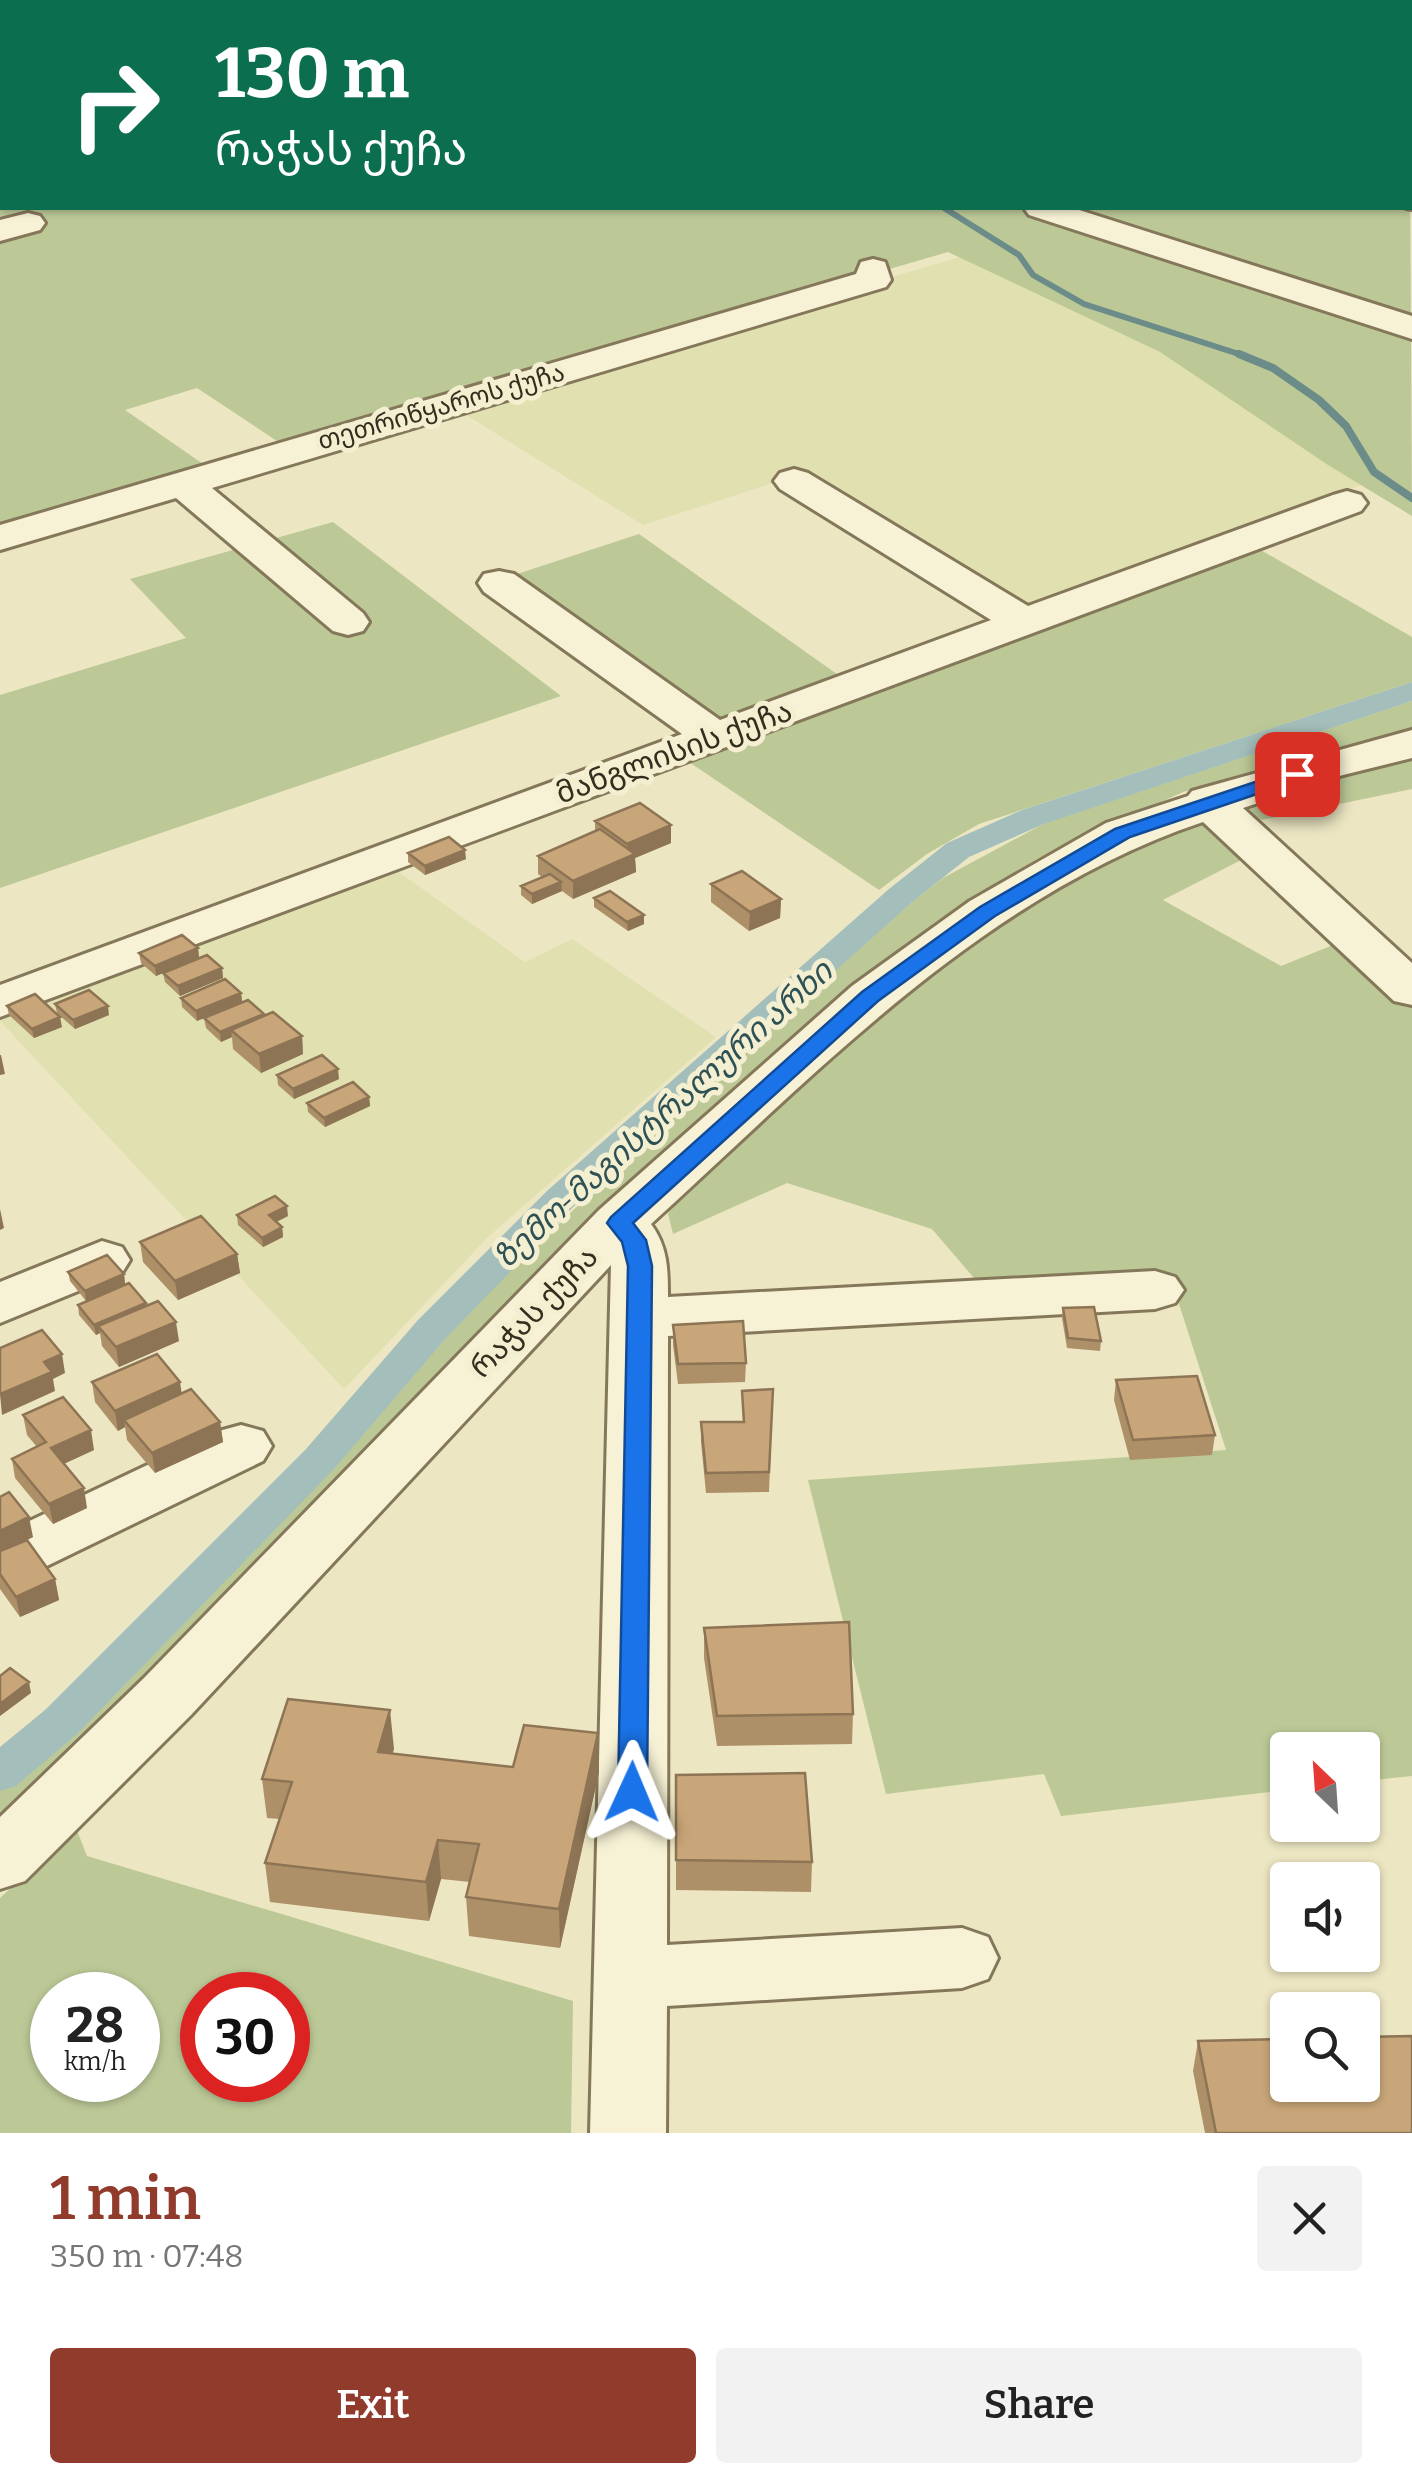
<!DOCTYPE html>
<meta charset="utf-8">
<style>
:root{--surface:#fff;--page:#f2f2f2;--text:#222;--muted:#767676;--accent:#913b2d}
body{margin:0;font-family:Bitter,"Noto Sans Georgian",serif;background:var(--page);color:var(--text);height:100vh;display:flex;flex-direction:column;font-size:38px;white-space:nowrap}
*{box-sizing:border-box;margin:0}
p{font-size:32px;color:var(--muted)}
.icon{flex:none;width:55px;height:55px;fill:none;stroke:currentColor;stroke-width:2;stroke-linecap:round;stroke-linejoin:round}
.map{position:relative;height:2133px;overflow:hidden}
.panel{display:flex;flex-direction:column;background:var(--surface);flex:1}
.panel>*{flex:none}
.hud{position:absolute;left:0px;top:0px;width:1412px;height:210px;box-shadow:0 2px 8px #0004;background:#0b6e4f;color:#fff;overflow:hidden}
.needle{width:65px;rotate:335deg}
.buttons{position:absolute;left:1270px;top:1732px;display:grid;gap:20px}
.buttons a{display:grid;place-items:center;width:110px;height:110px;border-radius:10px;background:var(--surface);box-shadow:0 2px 8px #0004;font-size:50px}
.speed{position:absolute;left:30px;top:1972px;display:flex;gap:20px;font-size:50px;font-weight:700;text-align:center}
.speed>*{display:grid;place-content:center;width:130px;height:130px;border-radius:50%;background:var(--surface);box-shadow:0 2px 8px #0004;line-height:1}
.speed small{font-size:25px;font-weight:400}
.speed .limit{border:15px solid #d22;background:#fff;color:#111}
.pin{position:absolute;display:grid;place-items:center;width:85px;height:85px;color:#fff;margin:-42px;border-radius:20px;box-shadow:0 5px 15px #0006}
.me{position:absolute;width:110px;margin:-55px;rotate:1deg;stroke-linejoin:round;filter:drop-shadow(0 0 8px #0008)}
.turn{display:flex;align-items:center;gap:35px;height:210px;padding:0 50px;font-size:45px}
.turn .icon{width:130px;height:130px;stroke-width:2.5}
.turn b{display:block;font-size:70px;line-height:85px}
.round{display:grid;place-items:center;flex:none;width:105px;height:105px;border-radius:10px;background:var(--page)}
.headline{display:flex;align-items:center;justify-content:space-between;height:170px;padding:0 50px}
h1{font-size:60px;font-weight:600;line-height:75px;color:var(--accent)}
.action{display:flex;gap:20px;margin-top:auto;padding:20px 50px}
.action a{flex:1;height:115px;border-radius:10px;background:var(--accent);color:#fff;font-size:40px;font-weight:600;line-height:115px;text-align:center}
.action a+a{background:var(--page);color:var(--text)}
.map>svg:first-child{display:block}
</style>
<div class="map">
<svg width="1412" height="2133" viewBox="0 0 1412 2133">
<rect width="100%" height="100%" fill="#ece6c2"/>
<!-- farmland -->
<path fill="#e1e0b0" d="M960 257 1160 352 1361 485 999 618 776 482 643 525 452 406Z
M389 865 525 962 572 939 716 1037 488 1237 344 1389 0 1021V1010Z"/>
<!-- green -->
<path fill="#bcc997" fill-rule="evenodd" d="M0 0 752 2H2V208H1410V169L1412 516 1328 465 1160 352 948 252 283 445 197 388 125 410 209 468 0 530Z
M333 522 561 696 0 888V695L186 638 130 579Z
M639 534 841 677 699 728 502 579Z
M1252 545 1412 637V682L979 824 927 854 879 890 680 756Z
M1412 701V731L1183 792 1037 859 934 923 756 1078 0 1828V1786L93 1707 452 1326 609 1176 904 908 943 878 1047 822Z
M1412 754V789L1261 820 1247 808 1250 799Z
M1186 822 1209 823 1249 856 1163 900 1281 966 1343 941 1412 1005V1776L1363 1781 1362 1750H1288L1287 1790 1061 1816 1044 1774 886 1794 808 1480 1226 1450 1169 1273 980 1285 932 1229 787 1183 673 1234 668 1214 675 1195 872 1008 1009 909Z
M76 1828 87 1856 573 2001 571 2133H0V1898ZM52 1995H138V2080H52ZM202 1995H288V2080H202Z"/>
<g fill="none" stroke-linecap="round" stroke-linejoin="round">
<!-- stream-far1 -->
<path stroke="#6c8c89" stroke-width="6" d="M944 208 1019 255 1033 275 1084 304 1245 356"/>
<!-- stream -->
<path stroke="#6c8c89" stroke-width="8" d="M1239 354 1273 368 1319 400 1346 426 1374 472 1412 498"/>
<!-- canal -->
<path fill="#a4bfbb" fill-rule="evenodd" d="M1412 682V701L1044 824 969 857 911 903 574 1206 446 1338 334 1469 77 1734 16 1786 0 1791V1747L45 1710 306 1449 418 1320 548 1190 889 889 947 843 1022 810Z"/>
<!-- minor casing -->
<g stroke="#85775a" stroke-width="6">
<path id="minor" d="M645 0H674L675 2H646Z
M1278 0H1306L1307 2H1279Z
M2 2V20L0 21V3Z
M1410 186 1412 187V209L1406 208H1410Z
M1024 208H1073L1412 316V339L1029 215Z
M28 213 40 216 45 223 40 230 0 241V220Z
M873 259 885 262 891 280 886 287 212 488 363 613 369 622 363 631 348 635 333 631 176 498 0 550V525L856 274 861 262Z
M794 469 808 473 1028 606 1333 495 1347 491 1361 495 1367 503 1361 511 0 1017V985L682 734 484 592 478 583 484 574 499 571 514 574 720 720 991 620 780 489 774 481 780 473Z
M1412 730V758L1343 775 1243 808 1412 963V1005L1394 1001 1203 822C984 895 818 1072 651 1224 668 1247 668 1270 668 1297L1155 1271 1175 1277 1184 1290 1175 1303 1155 1309 668 1336 667 1945 962 1928 988 1937 998 1958 988 1979 962 1988 667 2006 666 2133H590L611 1265 191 1715 25 1881 0 1889V1817L143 1679 599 1210 852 986 970 901 1106 823 1188 796 1192 791Z
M102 1241 122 1247 130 1260 122 1273 0 1323V1282Z
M241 1425 263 1431 272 1446 263 1461 22 1578 0 1585V1535L219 1431Z"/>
</g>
<!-- minor -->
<use href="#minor" fill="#f7f2d5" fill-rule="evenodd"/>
</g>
<!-- wall -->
<path fill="#ad8f68" d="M595 821 671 825V843L635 858 636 872 573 899 562 891 532 904 521 895V886L542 877 538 874V856L595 831Z
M408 853 466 859 425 875 408 862Z
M711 884 781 899 780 918 749 931 711 902Z
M594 898 644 924 628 931 594 907Z
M198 948 199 958 156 976 141 963 139 953Z
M222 968 223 978 180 996 165 982 163 973Z
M241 993 242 1002 197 1021 182 1007 181 998Z
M55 1004 109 1015 75 1029 57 1013Z
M7 1006 62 1027 34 1038 9 1015Z
M264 1014V1016L302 1036 303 1054 261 1073 233 1049 232 1037 221 1042 206 1028 204 1018Z
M277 1075 339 1079 294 1099 278 1085Z
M369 1097 370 1106 325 1127 308 1112 307 1103Z
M237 1215 288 1216 276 1222 282 1227 283 1237 263 1247 238 1225Z
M140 1242 237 1254 240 1273 178 1300 143 1262Z
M68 1272 124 1274 125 1284 86 1301 70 1281Z
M78 1305 147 1306 179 1341 119 1367 102 1346 100 1333 96 1335 79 1315Z
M1063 1308 1101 1341 1100 1351 1067 1348 1062 1318Z
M673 1325 746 1363 745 1382 678 1384 673 1345Z
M1116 1380 1215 1435 1212 1455 1130 1460 1114 1400Z
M92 1382 182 1394 220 1422 223 1442 155 1473 127 1440 125 1427 118 1431 95 1402Z
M773 1389 769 1492 706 1493 701 1442V1422H743L742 1391Z
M23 1415 94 1450 64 1464 87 1508 53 1524 15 1478 12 1459 37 1447 27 1435Z
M0 1497 33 1537 27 1540 55 1579 59 1600 20 1617 0 1589Z
M704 1628 853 1714 852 1744 717 1746 704 1658Z
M394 1749 392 1753 513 1767 599 1772 560 1948 469 1936 466 1897 470 1882 441 1879 429 1921 270 1902 265 1863 280 1819 267 1818 262 1779Z
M676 1775 812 1862 811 1892 676 1890Z
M1198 2041 1412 2133H1205L1193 2071Z"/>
<!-- shaded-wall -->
<path fill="#8d7455" d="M671 825V843L635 858 636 872 573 899V881L627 857V844Z
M465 850 466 859 425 875V866Z
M561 882 562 891 532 904V894Z
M781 899 780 918 749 931 750 912Z
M644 915V924L628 931 627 922Z
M198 948 199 958 156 976 155 966Z
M222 968 223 978 180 996 178 986Z
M241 993 242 1002 197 1021 196 1011Z
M108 1006 109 1015 75 1029 73 1020Z
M264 1014 265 1023 231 1030 232 1037 221 1042 220 1032Z
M60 1017 62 1027 34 1038 32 1029Z
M302 1036 303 1054 261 1073 259 1054Z
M0 1055H1L5 1074 0 1075Z
M338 1069 339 1079 294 1099 293 1089Z
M369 1097 370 1106 325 1127 324 1118Z
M287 1206 288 1216 270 1225 269 1215Z
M0 1209 4 1228 0 1230Z
M282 1227 283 1237 263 1247 262 1238Z
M237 1254 240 1273 178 1300 175 1281Z
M124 1274 125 1284 86 1301 85 1291Z
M146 1303 148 1313 98 1326 100 1333 96 1335 94 1325Z
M176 1322 179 1341 119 1367 116 1347Z
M62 1354 65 1373 53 1379 55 1391 2 1415 0 1394 44 1362Z
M180 1382 183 1402 124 1420 125 1427 118 1431 115 1411Z
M220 1422 223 1442 155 1473 152 1453Z
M91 1430 94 1450 54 1468 51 1448Z
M84 1488 87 1508 53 1524 49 1504Z
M29 1517 33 1537 0 1553V1531Z
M55 1579 59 1600 20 1617 16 1597Z
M29 1682 31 1693 0 1716V1704Z
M390 1710 394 1749 381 1791 378 1752Z
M598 1733 599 1772 560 1948 559 1909Z
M438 1840 441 1879 429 1921 426 1882Z"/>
<!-- building -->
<path fill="#c9a679" stroke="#8d7455" stroke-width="2.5" d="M640 803 671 825 627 844 595 821Z
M600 829 635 854 573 881 538 856Z
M449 837 465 850 425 866 408 853Z
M742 871 781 899 750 912 711 884Z
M550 874 561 882 532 894 521 886Z
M610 891 644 915 627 922 594 898Z
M182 935 198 948 155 966 139 953Z
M207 955 222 968 178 986 163 973Z
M225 979 241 993 196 1011 181 998Z
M89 990 108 1006 73 1020 55 1004Z
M35 994 60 1017 32 1029 7 1006Z
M248 1000 264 1014 220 1032 204 1018Z
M273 1012 302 1036 259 1054 231 1030Z
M322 1055 338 1069 293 1089 277 1075Z
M353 1082 369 1097 324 1118 307 1103Z
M275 1196 287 1206 269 1215 282 1227 262 1238 237 1215Z
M201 1216 237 1254 175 1281 140 1242Z
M107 1255 124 1274 85 1291 68 1272Z
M129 1283 146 1303 94 1325 78 1305Z
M158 1301 176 1322 116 1347 98 1326Z
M1094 1307 1101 1341 1068 1338 1063 1308Z
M743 1321 746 1363 678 1364 673 1325Z
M42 1330 62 1354 44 1362 52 1372 0 1394V1348Z
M157 1354 180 1382 115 1411 92 1382Z
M1197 1376 1215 1435 1133 1440 1116 1380Z
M191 1389 220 1422 152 1453 124 1420Z
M773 1389 769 1472 706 1473 701 1422H744L742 1391Z
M63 1397 91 1430 51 1448 84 1488 49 1504 12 1459 46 1442 23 1415Z
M9 1492 29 1517 0 1531V1497Z
M27 1540 55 1579 16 1597 0 1574V1551Z
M849 1622 853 1714 717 1716 704 1628Z
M10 1668 29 1682 0 1704V1676Z
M288 1699 390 1710 378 1752 513 1767 524 1725 598 1733 559 1909 466 1897 479 1844 438 1840 426 1882 265 1863 292 1782 262 1779Z
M805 1773 812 1862 676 1860V1775Z
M1412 2036V2133H1216L1198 2041 1288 2039V2085H1362V2037Z"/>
<!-- route -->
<path fill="#1a73e8" stroke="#114b97" stroke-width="2.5" d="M1297 768 1307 774 1304 778 1130 837 995 916 878 1001 633 1223 646 1240 652 1266 647 1792 643 1800 632 1803 622 1800 618 1792 628 1266 622 1242 607 1223 611 1217 862 992 980 907 1115 829Z"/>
<g text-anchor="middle" stroke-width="10" stroke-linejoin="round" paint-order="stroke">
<!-- far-street labels -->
<g font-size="25" fill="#352d1e" stroke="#f4efd1">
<text transform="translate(441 406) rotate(-16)" y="9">თეთრიწყაროს ქუჩა</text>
</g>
<!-- street labels -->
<g font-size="30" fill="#352d1e" stroke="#f4efd1">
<text transform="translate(674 752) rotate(-20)" y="10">მანგლისის ქუჩა</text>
<text transform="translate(534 1312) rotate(-46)" y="10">რაჭას ქუჩა</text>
</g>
<!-- water labels -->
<g font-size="32" font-style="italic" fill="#2e5155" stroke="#f4efd1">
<text transform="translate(663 1114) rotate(-42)" y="11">ზემო-მაგისტრალური არხი</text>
</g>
</g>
</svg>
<div class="buttons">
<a><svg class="needle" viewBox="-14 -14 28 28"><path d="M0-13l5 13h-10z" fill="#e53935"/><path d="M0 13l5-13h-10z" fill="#767676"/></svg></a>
<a><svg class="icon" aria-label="sound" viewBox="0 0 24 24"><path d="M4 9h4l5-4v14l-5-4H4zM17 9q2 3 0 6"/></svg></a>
<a><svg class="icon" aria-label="search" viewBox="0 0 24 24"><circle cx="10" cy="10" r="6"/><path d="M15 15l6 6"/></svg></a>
</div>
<div class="speed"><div>28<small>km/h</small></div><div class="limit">30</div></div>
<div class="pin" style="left:1297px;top:774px;background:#d93025"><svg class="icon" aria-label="arrive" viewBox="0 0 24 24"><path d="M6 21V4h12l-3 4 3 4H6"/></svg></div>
<svg class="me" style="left:632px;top:1792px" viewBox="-20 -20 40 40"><path d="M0-17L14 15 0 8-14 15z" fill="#1a73e8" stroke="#fff" stroke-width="4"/></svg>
<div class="hud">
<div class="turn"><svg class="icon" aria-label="right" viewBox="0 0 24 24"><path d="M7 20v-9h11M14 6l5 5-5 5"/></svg><div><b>130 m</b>რაჭას ქუჩა</div></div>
</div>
</div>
<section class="panel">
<div class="headline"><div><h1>1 min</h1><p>350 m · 07:48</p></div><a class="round"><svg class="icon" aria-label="close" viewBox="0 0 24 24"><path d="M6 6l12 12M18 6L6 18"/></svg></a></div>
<div class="action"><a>Exit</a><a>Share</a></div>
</section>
